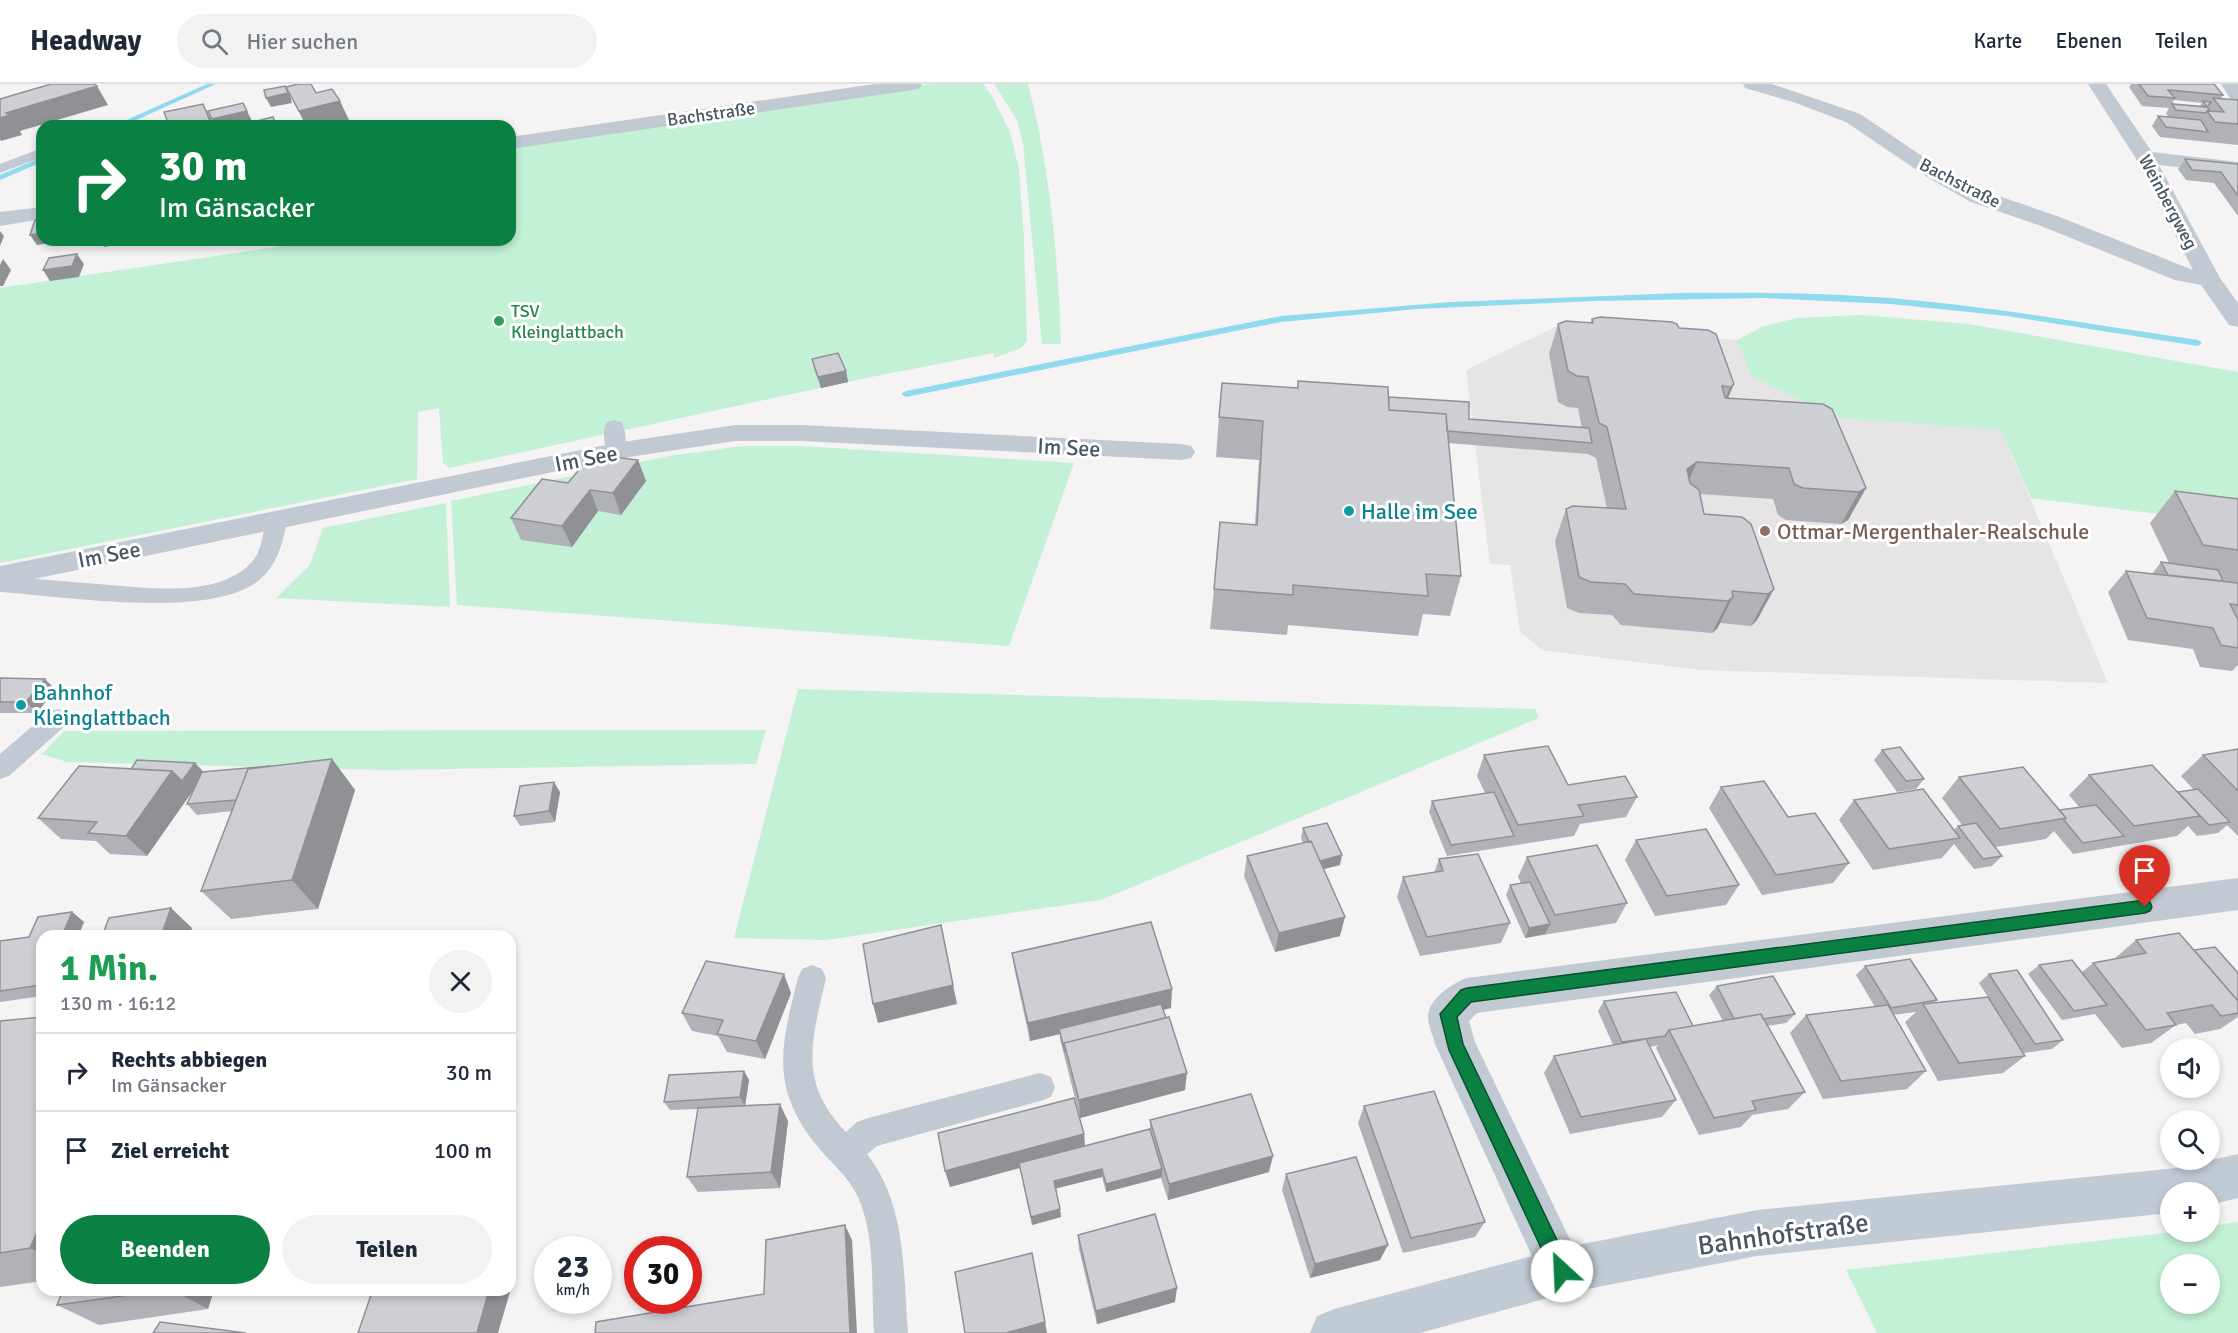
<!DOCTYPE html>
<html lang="de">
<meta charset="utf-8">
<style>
:root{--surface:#fff;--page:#f2f2f3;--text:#1f2937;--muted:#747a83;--line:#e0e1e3;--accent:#0b8043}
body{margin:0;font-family:Signika,sans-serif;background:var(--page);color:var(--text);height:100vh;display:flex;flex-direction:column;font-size:22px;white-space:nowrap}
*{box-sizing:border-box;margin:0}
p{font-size:20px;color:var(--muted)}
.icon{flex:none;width:33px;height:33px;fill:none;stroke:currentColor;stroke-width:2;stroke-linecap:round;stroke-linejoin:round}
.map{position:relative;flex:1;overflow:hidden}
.side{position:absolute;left:36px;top:846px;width:480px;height:366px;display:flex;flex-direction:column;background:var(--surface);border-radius:18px;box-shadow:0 3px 9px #0003}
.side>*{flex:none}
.top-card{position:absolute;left:36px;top:36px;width:480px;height:126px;border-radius:18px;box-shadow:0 3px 9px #0003;background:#0b8043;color:#fff;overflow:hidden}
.fabs{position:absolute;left:2160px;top:954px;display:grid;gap:12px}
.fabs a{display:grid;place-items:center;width:60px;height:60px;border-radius:50%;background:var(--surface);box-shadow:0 3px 9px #0003;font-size:30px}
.speed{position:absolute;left:534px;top:1152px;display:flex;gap:12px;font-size:30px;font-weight:700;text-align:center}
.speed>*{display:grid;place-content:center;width:78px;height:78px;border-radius:50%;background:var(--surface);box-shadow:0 3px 9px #0003;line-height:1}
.speed small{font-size:15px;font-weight:400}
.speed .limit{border:9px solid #d22;background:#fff;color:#111}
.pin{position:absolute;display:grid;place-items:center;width:51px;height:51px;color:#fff;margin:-62px -26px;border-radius:50% 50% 50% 0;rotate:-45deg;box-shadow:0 0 6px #0007}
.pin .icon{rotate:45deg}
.me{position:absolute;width:66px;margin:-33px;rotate:335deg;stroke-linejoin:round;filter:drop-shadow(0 0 4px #0008)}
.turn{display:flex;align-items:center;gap:21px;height:126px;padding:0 24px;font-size:27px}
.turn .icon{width:78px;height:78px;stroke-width:2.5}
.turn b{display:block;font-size:42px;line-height:51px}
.round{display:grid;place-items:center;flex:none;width:63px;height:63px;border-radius:32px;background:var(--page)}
.overview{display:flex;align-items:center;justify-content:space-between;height:102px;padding:0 24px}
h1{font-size:36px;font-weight:800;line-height:45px;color:#1e9e55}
.action{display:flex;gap:12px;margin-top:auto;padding:12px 24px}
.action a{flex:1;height:69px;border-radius:36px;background:var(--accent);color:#fff;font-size:24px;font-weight:800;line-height:69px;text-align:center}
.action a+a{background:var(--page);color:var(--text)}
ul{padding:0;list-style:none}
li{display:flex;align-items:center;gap:18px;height:78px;padding:0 24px;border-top:2px solid var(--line)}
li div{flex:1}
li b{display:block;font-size:22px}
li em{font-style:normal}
header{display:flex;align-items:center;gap:36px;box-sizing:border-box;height:84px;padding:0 30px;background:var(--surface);border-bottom:2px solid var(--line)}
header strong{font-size:28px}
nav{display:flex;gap:33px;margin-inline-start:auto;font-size:21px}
.search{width:420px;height:54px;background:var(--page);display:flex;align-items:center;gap:15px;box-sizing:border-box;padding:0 21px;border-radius:33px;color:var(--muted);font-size:22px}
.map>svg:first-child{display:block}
</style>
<header>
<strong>Headway</strong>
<div class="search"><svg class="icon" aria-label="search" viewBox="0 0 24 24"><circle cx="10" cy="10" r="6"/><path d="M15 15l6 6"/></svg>Hier suchen</div>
<nav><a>Karte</a><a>Ebenen</a><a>Teilen</a></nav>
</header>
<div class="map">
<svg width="2238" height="1249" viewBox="0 0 2238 1249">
<rect width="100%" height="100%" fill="#f5f3f3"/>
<!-- education -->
<path fill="#e6e4e5" d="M1557 242 1737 256 1751 292 1837 334 2001 346 2108 599 1701 586 1542 566 1520 547 1510 481 1490 480 1466 286Z"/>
<!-- green -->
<path fill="#c3f1d5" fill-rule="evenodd" d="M932 0H983L992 12 1010 48 1019 85 1024 155 1027 257 1021 264 994 274V269L866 294 449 384 443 379 439 324 418 328 417 395 0 479V204L323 156H510V63Z
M994 0H1028C1050 84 1058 173 1061 260H1042L1023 59 1017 36Z
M1861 231 1969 240 2238 288V440L2031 414 2001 346 1837 334 1751 292 1737 256 1764 242 1797 234Z
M742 362H800L1074 379 1009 562 457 521 451 417 669 372Z
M446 419 450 523 276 514 310 481 323 444Z
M798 605 1535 625 1539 634 1101 816 826 856 734 854Z
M766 646 756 680 388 686 67 678 42 670 64 647Z
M2238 1138V1249H1877L1846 1186 2173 1148H2210V1142ZM2170 1180H2210V1220H2170Z"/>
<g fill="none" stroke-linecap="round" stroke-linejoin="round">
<!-- stream -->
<path fill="#90daee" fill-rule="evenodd" d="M207 0H216L123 42H113Z
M42 73V78L0 96V91Z
M1680 209C1764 208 1848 209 1931 218 2020 227 2109 243 2198 256L2202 259 2198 262 2007 232 1891 220 1764 214 1595 217 1417 225 1281 238 906 313 901 310 906 307 1281 232 1451 218Z"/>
<!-- lane -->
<path fill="#c1cad2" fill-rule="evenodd" d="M42 64V73L0 89V80Z
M614 336 621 338C626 345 628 364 623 371H609C604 364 602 345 607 338Z
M277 429 284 431 287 436C283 459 277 482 258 497 209 536 63 512 0 508V492C32 495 65 497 97 500 143 503 217 516 252 478 264 465 261 445 270 431Z
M58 625 67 628 70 634 67 640 9 692 0 695V670L49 628Z
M812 881 822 885 826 894C812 956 797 997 846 1048L857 1038 868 1034 1040 989 1051 993 1055 1003 1051 1013 1040 1017 877 1062 867 1070C907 1121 903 1189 908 1249H874C871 1206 876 1153 858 1113 849 1093 831 1079 818 1063 769 1004 781 961 798 894L802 885Z"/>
<!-- street -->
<path fill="#c1cad2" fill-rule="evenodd" d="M875 0H922L920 4 913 6 510 65V53Z
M1743 0H1772L1860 30 1941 85 1987 108 2057 132 2193 186 2135 73 2088 0H2106L2152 68 2238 78V90L2159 81 2220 194 2238 219V243L2229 241 2201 201 2175 196 2041 142 1971 118 1927 93 1846 38 1793 18 1745 4Z
M2221 0H2238V18L2231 16Z
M42 123V135L0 142V128Z
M735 341H802L1181 360 1191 362 1195 368 1191 374 1181 376 802 357H735L616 375 0 502V482L616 359Z
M2238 794V826L1477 929 1469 937 1475 958 1585 1187 1578 1203 1562 1210 1546 1203 1435 960C1433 952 1428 941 1428 932 1429 914 1453 899 1467 894Z"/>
<!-- secondary -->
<path fill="#c1cbd6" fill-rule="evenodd" d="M2238 1070V1114L2210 1121V1108H2170V1129L1757 1172 1562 1210 1420 1249H1310L1317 1232 1334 1225 1562 1164 1757 1126 2177 1084Z"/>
</g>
<!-- wall -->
<path fill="#b0b2b7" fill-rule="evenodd" d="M2131 0H2214L2223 11 2221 14 2238 17V61L2160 53 2152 42 2158 32 2168 33 2166 29 2169 24 2142 22 2129 3ZM2174 16 2202 19 2200 22 2172 20Z
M286 3 316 9 349 36 325 42H306Z
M2185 75 2238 80V132L2214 99 2186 96 2178 85Z
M1592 235 1679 244 1734 300 1728 314 1866 404 1848 436 1841 440 1786 436 1778 431 1773 415 1700 410 1704 430 1774 505 1757 536 1751 542 1720 539 1717 545 1712 549 1621 541 1612 531 1579 529 1567 524 1555 457 1566 425 1607 424 1596 374 1588 370 1448 359 1461 492 1450 532 1423 530 1418 552 1288 541 1287 551 1210 545 1214 505 1255 441 1259 376 1216 373 1219 333 1297 304 1298 297 1389 313 1469 335 1582 344 1578 324 1567 323 1558 318 1549 270 1558 240 1590 239Z
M812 275 846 287 848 298 821 304 814 285Z
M638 376 646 397 621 431 598 427 572 463 521 456 511 434 568 399Z
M2175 407 2238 415V581L2232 587 2200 583 2193 565 2128 556 2108 508 2126 487 2152 490 2161 478 2169 479 2150 439Z
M0 594 55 605 37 629H0Z
M2238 665V752L2227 741 2218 749 2197 752 2188 742 2177 752 2073 770 2054 747 2046 755 1995 763 2002 772 1992 782 1974 785 1954 760 1942 774 1873 786 1839 736 1854 716 1954 746 1958 742 1962 741 1942 714 1959 693 2059 726 2079 723 2069 711 2089 691 2178 708 2194 706 2181 692 2203 671Z
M1882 666 1924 695 1916 705 1897 708 1874 676Z
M1484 671 1568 701 1637 713 1626 733 1580 740 1574 752 1447 772 1429 728 1432 717 1485 709 1477 692Z
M332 675 355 706 318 825 231 835 201 807 232 727 197 731 187 720 195 703 147 772 110 770 96 757 61 755 38 734 131 685 203 688 270 683Z
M1721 703 1788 733 1849 779 1833 799 1762 811 1709 724Z
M560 708 555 738 520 742 514 732Z
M1303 744 1340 781 1324 785 1340 852 1275 868 1244 792 1247 772 1303 759 1301 754Z
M1636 756 1739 801 1726 821 1655 832 1625 776Z
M1527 773 1627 819 1616 839 1525 854 1506 811 1510 801 1521 799 1518 793Z
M1439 775 1510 839 1501 859 1420 872 1397 813 1403 793 1434 789Z
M72 828 84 838 78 852H42V912L0 918V857L29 853Z
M2136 856 2194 866 2238 889V933L2220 945 2195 950 2186 939 2176 941 2151 959 2122 964 2095 930 2062 936 2028 890 2039 881 2082 888 2093 879 2114 875Z
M1012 869 1171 924 1163 926 1185 1006 1080 1034 1060 955V950L1030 957 1015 888Z
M1865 882 1937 916 1934 919 2025 972 2003 989 1938 997 1905 938 1916 928 1893 931 1926 987 1907 1005 1823 1015 1790 949 1806 931 1875 923 1856 891Z
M1989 890 2063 956 2052 965 2024 969 1979 899Z
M1717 902 1795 930 1786 939 1767 942 1805 1008 1788 1025 1752 1031 1741 1043 1699 1051 1656 964 1658 961 1650 963 1676 1016 1662 1033 1570 1050 1544 989 1554 972 1613 961 1598 927 1604 917 1693 942 1723 937 1709 911Z
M791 909 765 975 727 968 718 952 692 947 682 929Z
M42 933V1197L0 1203V937Z
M744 987 749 996 745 1022 788 1037 780 1104 698 1108 687 1093 698 1025 670 1026 664 1018Z
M1364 1022 1485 1138 1475 1153 1403 1169 1358 1039Z
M1150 1036 1269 1088 1168 1116 1161 1094 1106 1108 1102 1093 1055 1104 1061 1133 1032 1141 1020 1084 950 1103 1084 1050 1085 1062 1150 1045Z
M1286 1090 1380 1176 1310 1194 1282 1106Z
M1078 1151 1175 1218 1097 1240 1079 1165Z
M63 1206H214L208 1225 99 1241 57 1221Z"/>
<!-- shaded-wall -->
<path fill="#909195" d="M97 2 108 21 20 47 22 51 1 57 0 55V34L6 29Z
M285 2 290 11 292 19 271 23 266 14Z
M340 17 349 36 325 42H306L299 27Z
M243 19 252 37 229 42H216L212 35Z
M203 20 215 42H212Z
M0 147 4 152 0 162Z
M42 149V156H70L37 161 30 151Z
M100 156H137V157L104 163Z
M77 170 84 180 79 193 50 197 43 186Z
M3 175 11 186 3 202H0V181Z
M846 287 848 298 821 304 818 293Z
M1734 300 1720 331 1717 334 1730 303Z
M638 376 646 397 621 431 613 409Z
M1697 378 1683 409 1687 385Z
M1866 404 1848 436 1841 440 1859 408Z
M590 406 598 427 572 463 562 442Z
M1774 505 1757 536 1751 542 1768 510Z
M1733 513 1717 545 1712 549 1728 517Z
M45 595 55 605 37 629 26 618Z
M332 675 355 706 318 825 292 796Z
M195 679 205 689 192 708 182 697Z
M172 687 192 708 147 772 126 752Z
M554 698 560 708 555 738 549 727Z
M1342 771 1340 781 1316 787 1318 777Z
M171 824 192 844 190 852H161Z
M72 828 84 838 78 852H62Z
M1345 833 1340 852 1275 868 1279 849Z
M1550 840 1545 850 1525 854 1529 844Z
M784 890 791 909 765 975 756 957Z
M953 901 957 920 878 939 873 920Z
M1172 905 1171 924 1060 950 1059 945 1060 950 1030 957 1028 939Z
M744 987 749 996 745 1022 740 1013Z
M1187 989 1185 1006 1080 1034 1079 1016Z
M780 1020 788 1037 780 1104 771 1088Z
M1084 1050 1085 1066 950 1103 945 1087Z
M1273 1072 1269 1088 1168 1116 1169 1100Z
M1102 1085V1093L1054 1105V1097Z
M1162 1085V1093L1106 1108V1100Z
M1060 1125 1061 1133 1032 1141 1031 1133Z
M42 1137V1170L30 1164Z
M845 1141 852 1156 857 1249H850Z
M1388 1161 1380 1176 1310 1194 1315 1180Z
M510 1200 512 1201 498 1249H477L489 1206H510Z
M1177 1204 1175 1218 1097 1240 1096 1227Z
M172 1206H214L208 1225Z
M1045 1238 1047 1249H1006Z"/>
<!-- building -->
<path fill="#cdcfd5" stroke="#909195" stroke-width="1.5" d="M51 0H94L97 2 6 29 10 31 0 34V15Z
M298 0H311L316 9 332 5 340 17 299 27 286 3Z
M2139 0H2214L2223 11 2168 6 2175 14 2148 12Z
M285 2 288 9 266 14 264 6Z
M2213 14 2238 16V40L2215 38 2207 27 2224 28Z
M2203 17 2211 18 2207 23 2210 27H2207L2206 29 2176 26 2172 20 2207 23Z
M243 19 247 27 212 35 208 27Z
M203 20 212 42H155L168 39 164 28Z
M2158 32 2201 36 2208 48 2166 43Z
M273 33 277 42H251L249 39Z
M370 39 371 42H358Z
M2185 75 2238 80V112L2221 88 2192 86Z
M42 135V149L30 151 35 136Z
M77 170 72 182 43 186 49 174Z
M1600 233 1672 238 1677 240 1679 244 1708 246 1716 250 1734 300 1730 303 1722 302 1725 314 1823 320 1832 325 1866 404 1859 408 1803 404 1794 400 1789 384 1697 378 1687 385 1690 399 1699 406 1704 430 1742 433 1751 440 1774 505 1768 510 1732 507 1733 513 1728 517 1634 510 1625 500 1591 498 1579 493 1566 425 1573 422 1626 425 1607 343 1599 339 1588 293 1577 292 1568 287 1558 240 1566 237 1593 239 1592 235Z
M838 269 846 287 818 293 812 275Z
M1298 297 1388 303 1389 326 1446 330 1461 492 1426 490 1428 512 1293 501V511L1214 505 1220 438 1257 441 1263 337 1219 333 1222 299 1298 304Z
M1389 313 1469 318V335L1589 344 1592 359 1447 347 1446 330 1389 326Z
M592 370 638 376 613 409 590 406 562 442 511 434 542 395 568 399Z
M2175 407 2238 415V466L2203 461Z
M2161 478 2218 486 2223 497 2168 491Z
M2126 487 2238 499V521L2230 520 2238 536V564L2221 561 2213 544 2147 534Z
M0 594 45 595 26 618H0Z
M1548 662 1568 701 1625 692 1637 713 1578 721 1584 732 1518 741 1484 671Z
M1900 663 1924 695 1906 697 1882 666Z
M2238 665V707L2203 671Z
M332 675 292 796 201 807 248 685Z
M137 676 195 679 182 697 172 687 131 685Z
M2152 681 2200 732 2134 742 2089 691Z
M79 682 172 687 126 752 88 749 97 738 38 734Z
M270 682 248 685 236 716 187 720 202 688Z
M2023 683 2066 734 2000 745 1959 693Z
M1764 697 1788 733 1815 729 1849 779 1776 791 1721 703Z
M554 698 549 727 514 732 520 702Z
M1923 705 1960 754 1889 765 1854 716Z
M2198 705 2230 738 2209 741 2178 708Z
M1494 708 1514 752 1451 761 1432 717Z
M2096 721 2124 752 2083 759 2064 736 2066 734 2059 726Z
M1327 739 1342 771 1320 777 1311 757 1309 758 1303 744Z
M1976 739 2002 772 1983 775 1958 742Z
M1706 745 1739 801 1667 812 1636 756Z
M1311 757 1345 833 1279 849 1247 772Z
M1597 761 1627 819 1555 831 1527 773Z
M1478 770 1510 839 1427 853 1403 793 1443 787 1439 775Z
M1530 798 1550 840 1529 844 1510 801Z
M171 824 161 852H102L109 834Z
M72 828 62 852H42V899L41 901 0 907V857L29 853 38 833Z
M1151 838 1172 905 1028 939 1012 869Z
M941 841 953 901 873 920 863 860Z
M2179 849 2238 917V929L2221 932 2212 921 2167 929 2176 941 2146 946 2093 879 2146 869 2136 856Z
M2215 863 2238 889V917L2194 866Z
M1910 875 1937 916 1891 924 1865 882Z
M2072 876 2107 921 2074 927 2039 881Z
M706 877 784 890 756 957 717 950 723 936 682 929Z
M2017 886 2063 956 2035 960 1989 890Z
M1773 892 1795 930 1763 935 1761 930 1734 935 1717 902Z
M1676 908 1693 942 1669 946 1665 952 1622 958 1604 917Z
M1988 913 2025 972 1959 979 1923 920Z
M1161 920 1166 934 1064 959 1065 968 1059 945Z
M1888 921 1926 987 1841 997 1806 931Z
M1761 930 1805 1008 1752 1017 1756 1026 1714 1034 1669 946Z
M42 933V1137L30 1164 0 1169V937Z
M1169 933 1187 989 1079 1016 1064 959Z
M1646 955 1676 1016 1581 1033 1554 972Z
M744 987 740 1013 664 1018 669 991Z
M1434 1007 1485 1138 1411 1154 1364 1022Z
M1251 1010 1273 1072 1169 1100 1150 1036Z
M1074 1014 1084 1050 945 1087 938 1049Z
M780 1020 771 1088 687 1093 698 1024Z
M1150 1045 1162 1085 1106 1100 1102 1085 1054 1097 1060 1125 1031 1133 1019 1079Z
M1356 1073 1388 1161 1315 1180 1286 1090Z
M1155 1130 1177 1204 1096 1227 1078 1151Z
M845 1141 850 1249H595L596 1238 764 1210 766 1156Z
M1032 1169 1045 1238 1006 1249H965L955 1188Z
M63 1206H165L57 1221Z
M434 1206H489L477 1249H358L372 1208Z
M160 1238 246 1249H153Z"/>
<!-- route -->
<path fill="#0b8043" stroke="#07532c" stroke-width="1.5" d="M2145 816 2150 818 2152 823 2150 827 2145 829 1471 918 1457 933 1463 960 1569 1181 1572 1187 1569 1194 1562 1197 1555 1194 1449 966 1440 930 1461 906 1467 904Z"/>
<!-- markers -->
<circle fill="#2e9e5b" stroke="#fff" stroke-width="2" cx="499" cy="237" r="6"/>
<g fill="#0f9aa8" stroke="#fff" stroke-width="2">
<circle cx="1349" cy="427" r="6"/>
<circle cx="21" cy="621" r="6"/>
</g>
<circle fill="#8d6e63" stroke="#fff" stroke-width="2" cx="1765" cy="447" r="6"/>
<g text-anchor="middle" stroke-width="6" stroke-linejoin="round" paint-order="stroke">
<!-- far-street labels -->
<g font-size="18" fill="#4a5661" stroke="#fff">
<text transform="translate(711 30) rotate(-8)" y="6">Bachstraße</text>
<text transform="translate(1960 99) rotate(27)" y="6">Bachstraße</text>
<text transform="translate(2168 118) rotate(62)" y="6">Weinbergweg</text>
</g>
<!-- far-leisure labels -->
<g font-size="18" fill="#27864d" stroke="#fff" text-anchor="start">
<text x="511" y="233">TSV<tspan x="511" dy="21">Kleinglattbach</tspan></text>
</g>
<!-- street labels -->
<g font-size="22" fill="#4a5661" stroke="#fff">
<text transform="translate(1069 363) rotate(3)" y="8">Im See</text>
<text transform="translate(586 374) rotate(-11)" y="8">Im See</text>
<text transform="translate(109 470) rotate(-11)" y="8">Im See</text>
</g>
<!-- culture labels -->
<g font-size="22" fill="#0d838f" stroke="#fff" text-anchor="start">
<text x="1361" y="435">Halle im See</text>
<text x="33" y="616">Bahnhof<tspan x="33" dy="25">Kleinglattbach</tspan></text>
</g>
<!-- education labels -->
<g font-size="22" fill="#785e54" stroke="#fff" text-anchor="start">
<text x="1777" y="455">Ottmar-Mergenthaler-Realschule</text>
</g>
<!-- near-street labels -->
<g font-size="27" fill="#4a5661" stroke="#fff">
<text transform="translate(1783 1150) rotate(-8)" y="9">Bahnhofstraße</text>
</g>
</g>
</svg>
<div class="fabs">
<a><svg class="icon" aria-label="sound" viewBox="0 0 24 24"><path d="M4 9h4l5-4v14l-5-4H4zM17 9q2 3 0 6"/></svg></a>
<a><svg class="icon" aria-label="search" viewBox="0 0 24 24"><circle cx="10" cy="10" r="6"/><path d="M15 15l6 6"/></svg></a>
<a>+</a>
<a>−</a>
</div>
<div class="speed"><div>23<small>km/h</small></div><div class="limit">30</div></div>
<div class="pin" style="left:2145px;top:823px;background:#d93025"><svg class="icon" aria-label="arrive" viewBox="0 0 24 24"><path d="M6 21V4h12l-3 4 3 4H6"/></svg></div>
<svg class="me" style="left:1562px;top:1187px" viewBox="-20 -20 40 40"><circle r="19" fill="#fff"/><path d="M0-13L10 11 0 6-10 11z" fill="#0b8043"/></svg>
<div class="top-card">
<div class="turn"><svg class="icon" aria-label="right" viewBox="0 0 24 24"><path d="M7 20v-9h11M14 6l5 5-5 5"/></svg><div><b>30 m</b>Im Gänsacker</div></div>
</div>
<section class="side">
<div class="overview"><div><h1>1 Min.</h1><p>130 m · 16:12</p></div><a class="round"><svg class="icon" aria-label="close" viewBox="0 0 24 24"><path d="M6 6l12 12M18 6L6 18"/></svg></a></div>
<ul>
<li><svg class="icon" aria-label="right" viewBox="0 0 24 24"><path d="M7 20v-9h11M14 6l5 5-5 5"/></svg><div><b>Rechts abbiegen</b><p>Im Gänsacker</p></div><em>30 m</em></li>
<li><svg class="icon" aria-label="arrive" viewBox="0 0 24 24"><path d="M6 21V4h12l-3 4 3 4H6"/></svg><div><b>Ziel erreicht</b></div><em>100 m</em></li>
</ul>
<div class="action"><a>Beenden</a><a>Teilen</a></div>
</section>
</div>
